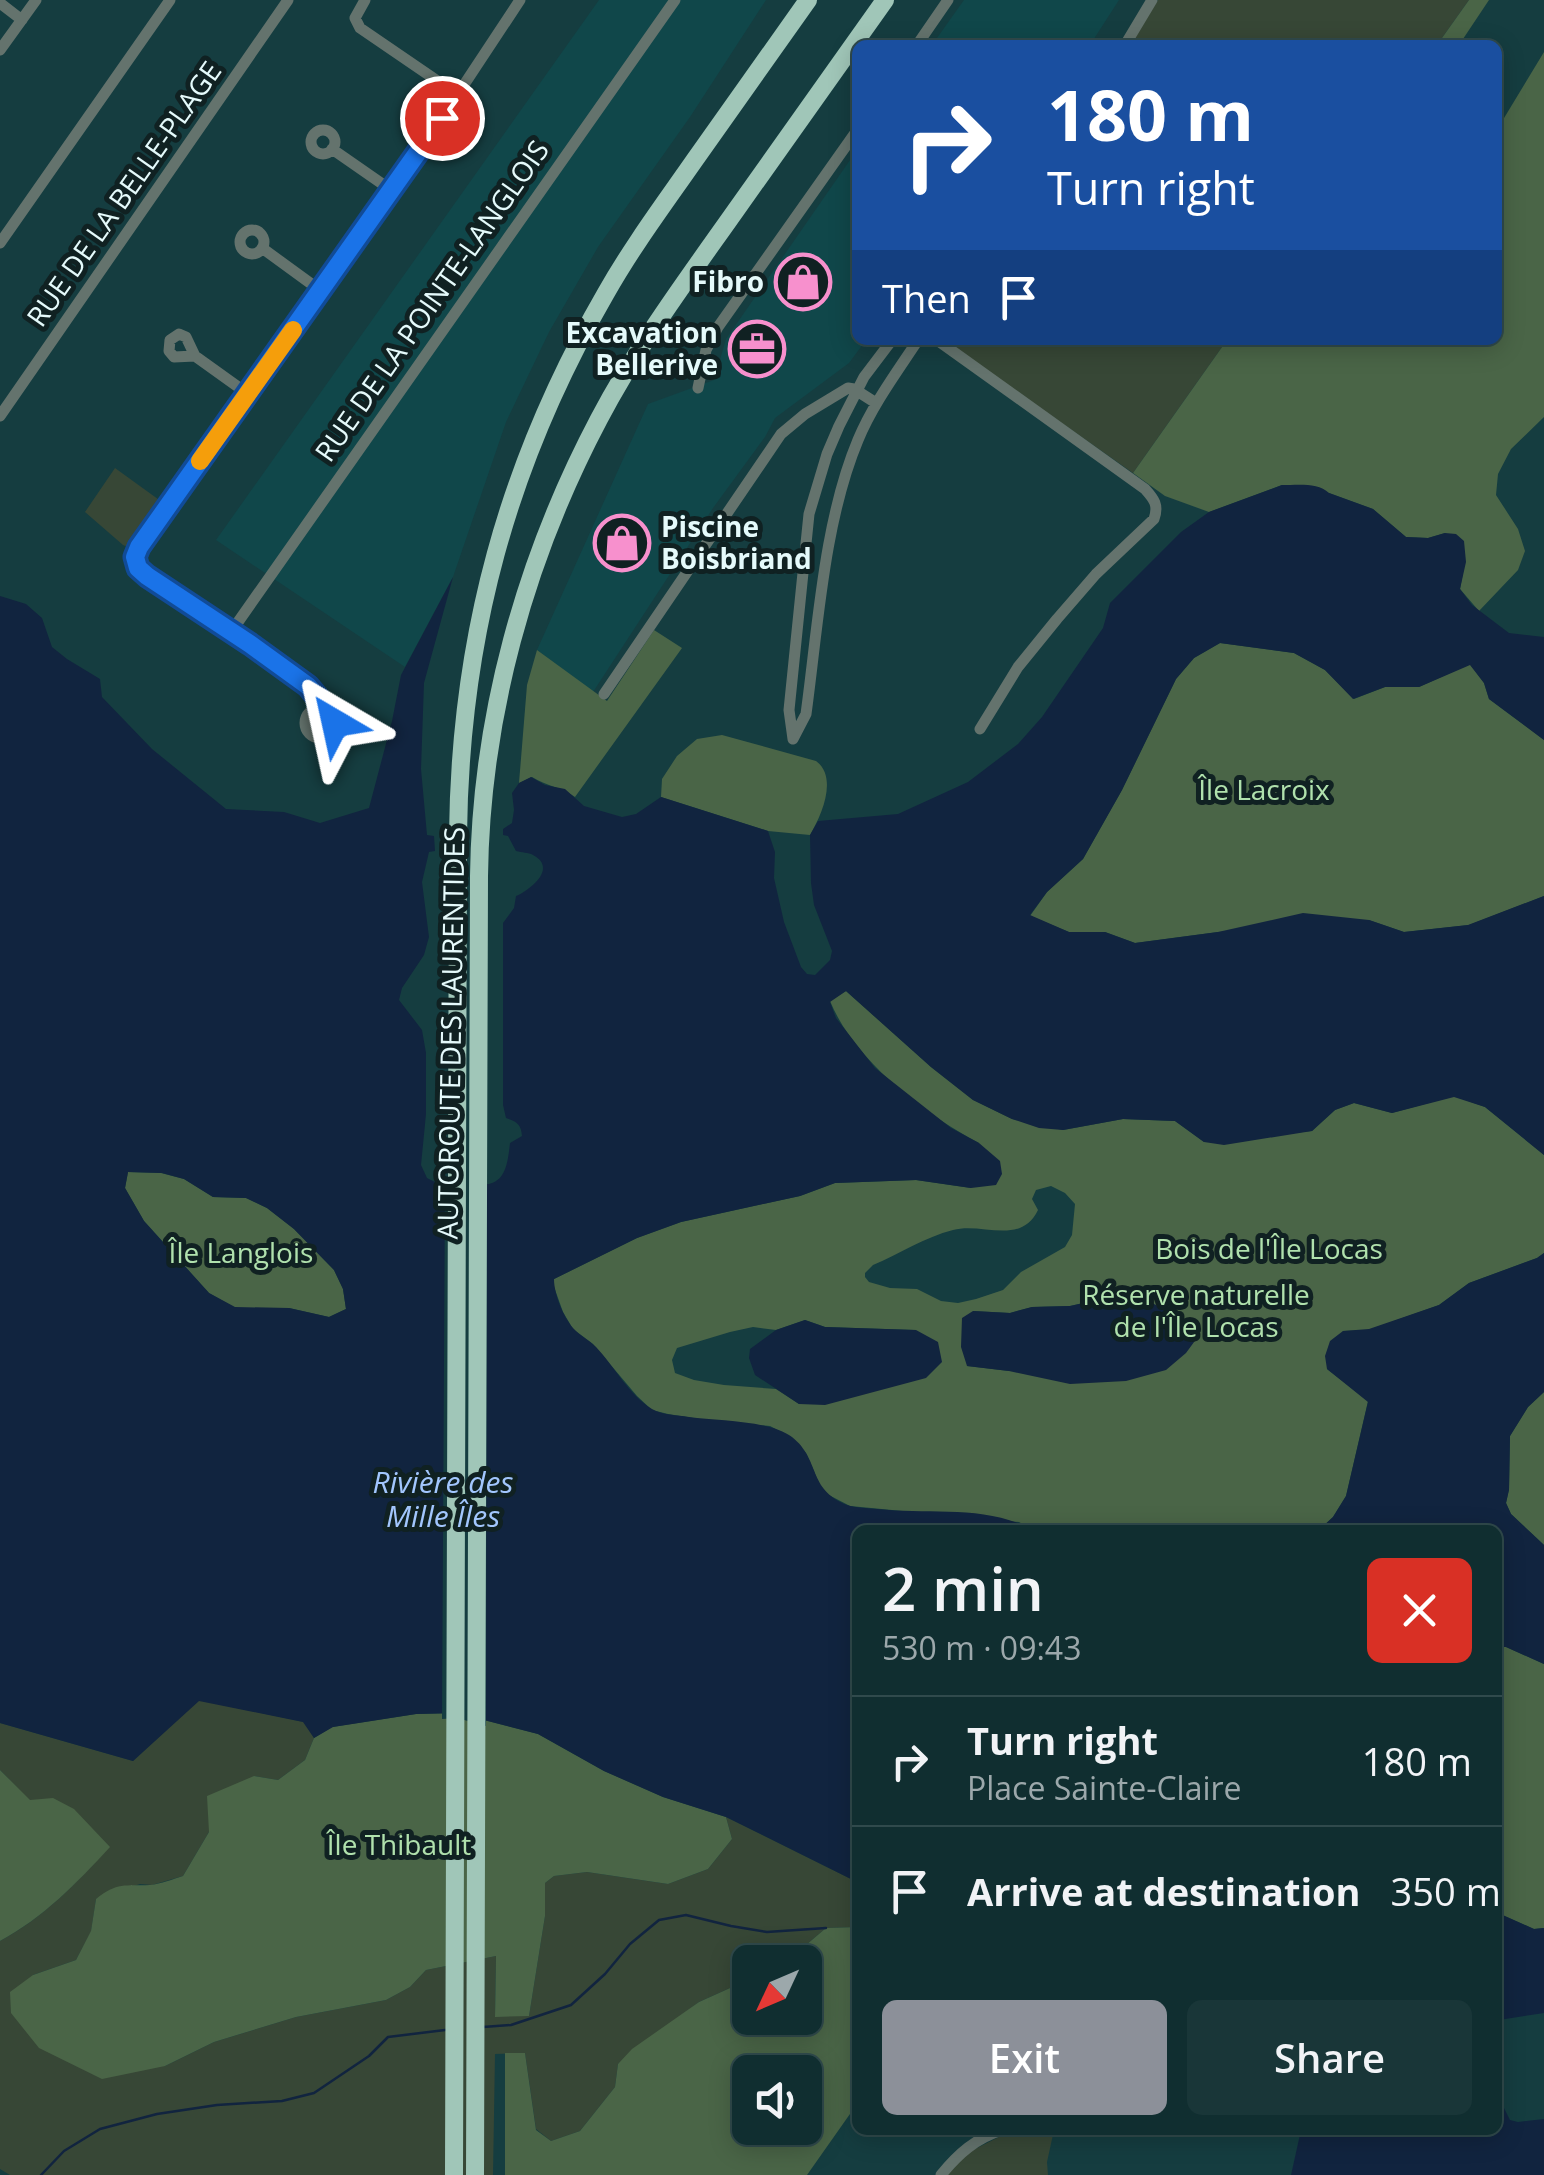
<!DOCTYPE html>
<meta charset="utf-8">
<style>
:root{--surface:#102e30;--page:#193638;--text:#f1f3f6;--muted:#9ca8ab;--line:#304a4c;--accent:#8c9099}
body{margin:0;font-family:"Open Sans",sans-serif;background:var(--page);color:var(--text);height:100vh;display:flex;flex-direction:column;font-size:38px;white-space:nowrap}
*{box-sizing:border-box;margin:0}
p{font-size:32px;color:var(--muted)}
.icon{flex:none;width:55px;height:55px;fill:none;stroke:currentColor;stroke-width:2;stroke-linecap:round;stroke-linejoin:round}
.map{position:relative;flex:1;overflow:hidden}
.panel{position:absolute;left:852px;top:1525px;width:650px;height:610px;display:flex;flex-direction:column;background:var(--surface);border-radius:15px;box-shadow:0 5px 25px #0003,0 0 0 2px var(--line)}
.panel>*{flex:none}
.banner{position:absolute;left:852px;top:40px;width:650px;height:305px;border-radius:15px;box-shadow:0 5px 25px #0003,0 0 0 2px var(--line);background:#1a4fa0;color:#fff;overflow:hidden}
.needle{width:65px;rotate:226deg}
.controls{position:absolute;left:732px;top:1945px;display:grid;gap:20px}
.controls a{display:grid;place-items:center;width:90px;height:90px;border-radius:15px;background:var(--surface);box-shadow:0 5px 25px #0003,0 0 0 2px var(--line);font-size:50px}
.pin{position:absolute;display:grid;place-items:center;width:85px;height:85px;color:#fff;margin:-42px;border:5px solid #fff;border-radius:50%;box-shadow:0 2px 10px #0007}
.me{position:absolute;width:110px;margin:-55px;rotate:324deg;stroke-linejoin:round;filter:drop-shadow(0 0 8px #0008)}
.turn{display:flex;align-items:center;gap:35px;height:210px;padding:0 30px;font-size:45px}
.turn .icon{width:130px;height:130px;stroke-width:2.5}
.turn b{display:block;font-size:70px;line-height:85px}
.then{display:flex;align-items:center;height:95px;padding:0 30px;background:#0003;gap:20px;font-size:38px}
.round{display:grid;place-items:center;flex:none;width:105px;height:105px;border-radius:15px;background:var(--page)}
.headline{display:flex;align-items:center;justify-content:space-between;height:170px;padding:0 30px}
h1{font-size:60px;font-weight:600;line-height:75px}
.action{display:flex;gap:20px;margin-top:auto;padding:20px 30px}
.action a{flex:1;height:115px;border-radius:15px;background:var(--accent);color:#fff;font-size:40px;font-weight:600;line-height:115px;text-align:center}
.action a+a{background:var(--page);color:var(--text)}
ul{padding:0;list-style:none}
li{display:flex;align-items:center;gap:30px;height:130px;padding:0 30px;border-top:2px solid var(--line)}
li div{flex:1}
li b{display:block;font-size:38px}
li em{font-style:normal}
.map>svg:first-child{display:block}
</style>
<div class="map">
<svg width="1544" height="2175" viewBox="0 0 1544 2175">
<rect width="100%" height="100%" fill="#153d40"/>
<!-- built -->
<path fill="#10474a" d="M599 0H766L690 117 598 247 549 332 506 422 453 577 405 667 216 540Z
M964 0H1119L1090 45H932Z
M857 150 858 340H866L849 363 775 418 765 437 713 508 593 692 537 650 648 404 714 380 726 339Z"/>
<!-- green -->
<path fill="#374736" d="M1158 0H1469L1437 45H1127Z
M943 340H1227L1133 473Z
M115 468 162 502 130 548 123 545 85 512Z
M199 1700 304 1722 314 1738 305 1760 278 1780 254 1776 209 1832 183 1876 152 1885 140 1884 96 1899 91 1932 76 1960 33 1975 165 2066 214 2042 296 2017 386 2000 410 1987 426 1970 496 1956 495 2016H529L545 1916V1883L554 1876 587 1872 668 1884 708 1869 732 1839 726 1817 857 1882V1927L826 1928 786 1962H750V1979L699 2002 618 2064 615 2087 580 2131 551 2141 536 2129 525 2053 495 2054 493 2175H10L0 2169V1941C43 1918 77 1883 109 1847L53 1799 30 1801 0 1770V1723L133 1761Z
M1013 2130H1054L1047 2162 1048 2175H944L963 2155Z"/>
<!-- forest -->
<path fill="#4a6547" fill-rule="evenodd" d="M1469 0H1489L1459 45H1437Z
M1544 52V417L1511 449 1498 474 1496 495 1518 529 1525 551 1518 570 1479 611 1460 589 1465 562 1445 533 1428 538 1406 537 1373 509 1329 493 1282 485 1209 512 1165 496 1133 473 1227 340H1498V128Z
M654 630 682 648 575 797C562 787 546 786 532 777L519 783 527 685 537 650 607 701Z
M1220 643 1294 653 1325 670 1354 699 1385 687H1419L1470 664 1484 683 1489 699 1544 740V896L1469 925 1404 932 1369 920 1218 932 1135 943 1105 932H1069L1030 916 1047 892 1083 859 1122 790 1176 679 1194 658Z
M722 735 816 761C838 777 822 815 810 835L768 831 661 797 662 779 677 756 697 739Z
M846 991 931 1067 973 1100 1012 1119 1063 1130 1123 1119 1175 1121 1204 1142 1312 1131 1335 1110 1354 1103 1392 1113 1454 1096 1485 1107 1544 1155V1253L1537 1258 1469 1283 1439 1305 1369 1330 1343 1331 1327 1369 1368 1401 1346 1496 1333 1517 1319 1530H1033L1019 1522 850 1506 823 1492 806 1453 791 1437 770 1426 712 1421 668 1414 652 1410 637 1396 593 1344 573 1329 563 1312 553 1284 554 1279 637 1238 681 1222 800 1196 835 1183 916 1180 971 1188 979 1143C924 1114 854 1060 830 1001ZM1051 1186 1065 1193 1075 1204 1072 1235 1065 1247 1021 1272 1003 1290 976 1299 958 1303 941 1301 917 1289 890 1288 869 1282 865 1277V1273L873 1265C899 1254 925 1237 953 1230 982 1222 1021 1246 1038 1210L1032 1199 1036 1190ZM1106 1298 1009 1371 967 1366 973 1311 1010 1313 1032 1307 1070 1306ZM805 1320 825 1327 915 1330 799 1404 776 1389 724 1385 694 1380 675 1373 672 1360 677 1348 730 1332 753 1327 776 1330Z
M128 1172 161 1173 184 1179 213 1197 246 1198 267 1208 294 1229 334 1270 343 1289 346 1309 329 1317 289 1308H235L209 1293 144 1221 125 1188Z
M1544 1392V1545L1511 1514 1506 1503 1509 1489 1510 1436 1528 1407Z
M1498 1647H1506L1544 1664V1928L1534 1929 1498 1913Z
M457 1713 538 1734 604 1771 663 1797 726 1817 732 1839 708 1869 668 1884 587 1872 554 1876 545 1883V1916L529 2016 495 2017 496 1956 426 1970 410 1987 386 2000 296 2017 214 2042 165 2066 102 2079 39 2048 11 2013 10 1992 33 1975 76 1960 91 1931 96 1899C117 1882 125 1886 150 1885 161 1884 173 1879 183 1876L209 1832 207 1796 254 1776 278 1780 305 1760 314 1738 332 1727 416 1714Z
M0 1770 30 1800 53 1798 74 1809 110 1847C77 1883 43 1918 0 1941Z
M857 1927V2104L807 2175H505V2053H525L536 2130 551 2141 580 2131 615 2087 618 2064 632 2049 699 2002 750 1979V2018H805V1962H786L826 1928ZM805 2072V2128H750V2072Z"/>
<!-- water -->
<path fill="#11243f" fill-rule="evenodd" d="M1282 485C1297 485 1318 482 1329 493L1373 509 1406 537 1428 538 1445 533 1456 534 1464 541 1466 562 1460 589 1472 605 1509 633 1544 637V740L1489 699 1484 683 1470 665 1419 687H1385L1353 699 1325 670 1294 653 1220 643 1194 658 1176 679 1122 790 1083 859 1047 892 1030 915 1069 932H1105L1135 943 1218 932 1303 913 1369 920 1404 932 1468 925 1544 896V1155L1485 1107 1454 1097 1392 1113 1354 1103 1335 1110 1312 1131 1224 1145 1204 1142 1175 1121 1123 1119 1063 1130 1039 1128 1012 1119 973 1100 931 1067 846 991 830 1002 836 1018 875 1068 951 1128 979 1143 1000 1161 1002 1174 996 1185 971 1188 916 1180 835 1183 800 1196 681 1222 637 1238 554 1279C554 1294 563 1316 573 1328 579 1335 589 1340 596 1347 614 1366 629 1395 652 1409 662 1415 677 1415 689 1417 718 1421 769 1420 792 1437 821 1460 807 1489 847 1505 856 1508 867 1508 877 1509 929 1515 985 1504 1033 1530H858L857 1882 726 1817 663 1797 604 1771 538 1734 457 1713 416 1714 333 1727 314 1738 303 1722 199 1701 133 1761 0 1723V596L26 604 42 618 52 647 67 659 100 679 102 697 152 749 226 809 284 812 320 823 369 808 392 721 401 675 453 577 424 683 421 769 427 835 434 836 435 851 429 852 422 882 429 937 424 955 402 988 399 1000 422 1030 426 1053V1114L421 1165 427 1178 439 1184H489C507 1180 508 1159 510 1143L522 1136C521 1124 517 1122 506 1118L503 1105V923L514 908 516 896C530 890 558 868 533 855 528 852 522 853 516 851L508 836 503 835V829L512 823 514 810 512 793 519 783 531 777 545 785 565 789 584 806 622 817 636 814 661 797 768 831 775 852 774 878 784 922 801 967 807 974 815 975 830 960 832 951 814 905 811 883 810 835 818 821 898 814 968 782 1018 744 1042 717 1103 628 1110 603 1181 532 1209 512ZM128 1172 162 1173 184 1179 213 1197 246 1198 267 1208 294 1229 334 1270 343 1289 346 1309 329 1317 289 1308 235 1307 209 1293 144 1221 125 1188Z
M1544 1253V1392L1528 1407 1510 1436 1509 1490 1506 1503 1511 1514 1544 1545V1664L1506 1647H1498V1530H1319L1333 1517 1346 1496 1368 1402 1327 1369 1325 1356 1330 1341 1343 1331 1369 1329 1439 1305 1469 1283 1537 1258Z
M1106 1298H1142L1188 1321 1197 1338 1186 1353 1166 1370 1126 1381 1070 1384 1009 1371 967 1366 961 1347 962 1318 973 1311 1010 1313 1032 1307 1070 1306Z
M805 1320 825 1327 916 1330 938 1342 942 1362 926 1378 825 1405 799 1404 755 1375 749 1358 750 1349 776 1330Z
M1498 1913 1534 1929 1544 1928V2013L1499 2020 1498 2023Z
M1498 2096 1510 2120 1518 2122 1544 2119V2175H1291L1301 2130H1498Z"/>
<!-- pier -->
<path fill="#153d40" d="M445 1179H487L486 1726 457 1718 442 1719Z"/>
<g fill="none" stroke-linecap="round" stroke-linejoin="round">
<!-- stream -->
<path stroke="#11243f" stroke-width="2.5" d="M483 2027 511 2025 571 2005 605 1974 630 1944 659 1920 686 1915 731 1926 767 1932 826 1928
M41 2175 64 2151 100 2129 157 2114 217 2105 282 2101 314 2093 369 2056 388 2037 445 2030"/>
<!-- minor -->
<path stroke="#64736d" stroke-width="11" d="M365 0 355 18 360 28 458 95
M0 3 22 20
M917 45 948 0
M1125 45 1152 0
M0 50 36 0
M311 142a12 12 0 1 1 24 0a12 12 0 1 1-24 0Z
M332 149 391 190
M240 242a12 12 0 1 1 24 0a12 12 0 1 1-24 0Z
M0 243 170 0
M262 248 321 291
M937 340 1145 489C1154 499 1159 505 1154 519L1096 574 1057 619 1018 667 980 729
M195 356 174 357 169 351 170 340 179 334 186 337 195 356 248 394
M698 388 706 350 718 327 858 129
M0 416 288 0
M231 632 675 0
M604 694 781 434 805 414 848 388 854 389 876 403
M305 723a15 15 0 1 1 30 0a15 15 0 1 1-30 0Z
M320 709 318 699 308 686 251 644 142 572 136 564V554L448 109 520 0
M793 739 806 714C818 626 824 521 858 440 873 404 897 372 918 340
M793 739 789 710 809 514 827 454 839 426 864 377 892 340
M941 2175C958 2154 976 2138 1002 2130"/>
<!-- highway -->
<path stroke="#a0c6b8" stroke-width="18" d="M454 2175 458 835C460 638 507 464 606 293 632 247 664 204 694 161 732 107 770 54 808 0
M475 2175 479 876C481 717 525 559 599 419 638 345 688 278 736 210 786 140 835 70 885 0"/>
</g>
<g fill="none" stroke-linecap="round" stroke-linejoin="round">
<!-- route casing -->
<g stroke="#114b97" stroke-width="25">
<path id="route" d="M335 723 331 714 320 709 318 698 308 686 250 644 147 576 138 568 135 557 139 547 442 118"/>
</g>
<!-- route -->
<use href="#route" stroke="#1a73e8" stroke-width="18"/>
<!-- slow -->
<path stroke="#f59e0b" stroke-width="18" d="M200 461 293 330"/>
</g>
<!-- icons -->
<defs>
<g id="shop-ring" transform="scale(2.875)"><circle r="9.5" fill="#102122" stroke="#f790cd" stroke-width="1.5"/><path d="M-5-2.5h2.3a2.7 3.5 0 0 1 5.4 0H5L5.5 6h-11ZM-1.5-2.5h3a1.5 2.3 0 0 0-3 0Z" fill="#f790cd"/></g>
<g id="office-ring" transform="scale(2.875)"><circle r="9.5" fill="#102122" stroke="#f790cd" stroke-width="1.5"/><path d="M-6-3h4V-5.5h4V-3h4V5H-6ZM-1-4.5V-3h2v-1.5ZM-6 0V1H6V0Z" fill="#f790cd"/></g>
</defs>
<g fill-rule="evenodd">
<use href="#shop-ring" x="803" y="282"/>
<use href="#office-ring" x="757" y="349"/>
<use href="#shop-ring" x="622" y="543"/>
</g>
<g text-anchor="middle" stroke-width="10" stroke-linejoin="round" paint-order="stroke">
<!-- street labels -->
<g font-size="28" fill="#e5fafb" stroke="#102122">
<text transform="translate(124 194) rotate(-55)" y="10">RUE DE LA BELLE-PLAGE</text>
<text transform="translate(432 301) rotate(-55)" y="10">RUE DE LA POINTE-LANGLOIS</text>
<text transform="translate(451 1033) rotate(-89)" y="10">AUTOROUTE DES LAURENTIDES</text>
</g>
<!-- poi labels -->
<g font-size="28" font-weight="bold" fill="#e5fafb" stroke="#102122" text-anchor="end">
<text x="764" y="292">Fibro</text>
<text x="718" y="343">Excavation<tspan x="718" dy="32">Bellerive</tspan></text>
<text x="661" y="537" text-anchor="start">Piscine<tspan x="661" dy="32">Boisbriand</tspan></text>
</g>
<!-- park labels -->
<g font-size="28" fill="#b0e1ad" stroke="#102122">
<text x="1264" y="800">Île Lacroix</text>
<text x="1269" y="1259">Bois de l'Île Locas</text>
<text x="241" y="1263">Île Langlois</text>
<text x="1196" y="1305">Réserve naturelle<tspan x="1196" dy="32">de l'Île Locas</tspan></text>
<text x="399" y="1855">Île Thibault</text>
</g>
<!-- water labels -->
<g font-size="30" font-style="italic" fill="#a2c6fd" stroke="#102122">
<text x="443" y="1493">Rivière des<tspan x="443" dy="34">Mille Îles</tspan></text>
</g>
</g>
</svg>
<div class="controls">
<a><svg class="needle" viewBox="-14 -14 28 28"><path d="M0-13l5 13h-10z" fill="#e53935"/><path d="M0 13l5-13h-10z" fill="#9ca8ab"/></svg></a>
<a><svg class="icon" aria-label="sound" viewBox="0 0 24 24"><path d="M4 9h4l5-4v14l-5-4H4zM17 9q2 3 0 6"/></svg></a>
</div>
<div class="pin" style="left:442px;top:118px;background:#d93025"><svg class="icon" aria-label="arrive" viewBox="0 0 24 24"><path d="M6 21V4h12l-3 4 3 4H6"/></svg></div>
<svg class="me" style="left:335px;top:723px" viewBox="-20 -20 40 40"><path d="M0-17L14 15 0 8-14 15z" fill="#1a73e8" stroke="#fff" stroke-width="4"/></svg>
<div class="banner">
<div class="turn"><svg class="icon" aria-label="right" viewBox="0 0 24 24"><path d="M7 20v-9h11M14 6l5 5-5 5"/></svg><div><b>180 m</b>Turn right</div></div>
<div class="then">Then<svg class="icon" aria-label="arrive" viewBox="0 0 24 24"><path d="M6 21V4h12l-3 4 3 4H6"/></svg></div>
</div>
<section class="panel">
<div class="headline"><div><h1>2 min</h1><p>530 m · 09:43</p></div><a class="round" style="background:#d93025;color:#fff"><svg class="icon" aria-label="close" viewBox="0 0 24 24"><path d="M6 6l12 12M18 6L6 18"/></svg></a></div>
<ul>
<li><svg class="icon" aria-label="right" viewBox="0 0 24 24"><path d="M7 20v-9h11M14 6l5 5-5 5"/></svg><div><b>Turn right</b><p>Place Sainte-Claire</p></div><em>180 m</em></li>
<li><svg class="icon" aria-label="arrive" viewBox="0 0 24 24"><path d="M6 21V4h12l-3 4 3 4H6"/></svg><div><b>Arrive at destination</b></div><em>350 m</em></li>
</ul>
<div class="action"><a>Exit</a><a>Share</a></div>
</section>
</div>
